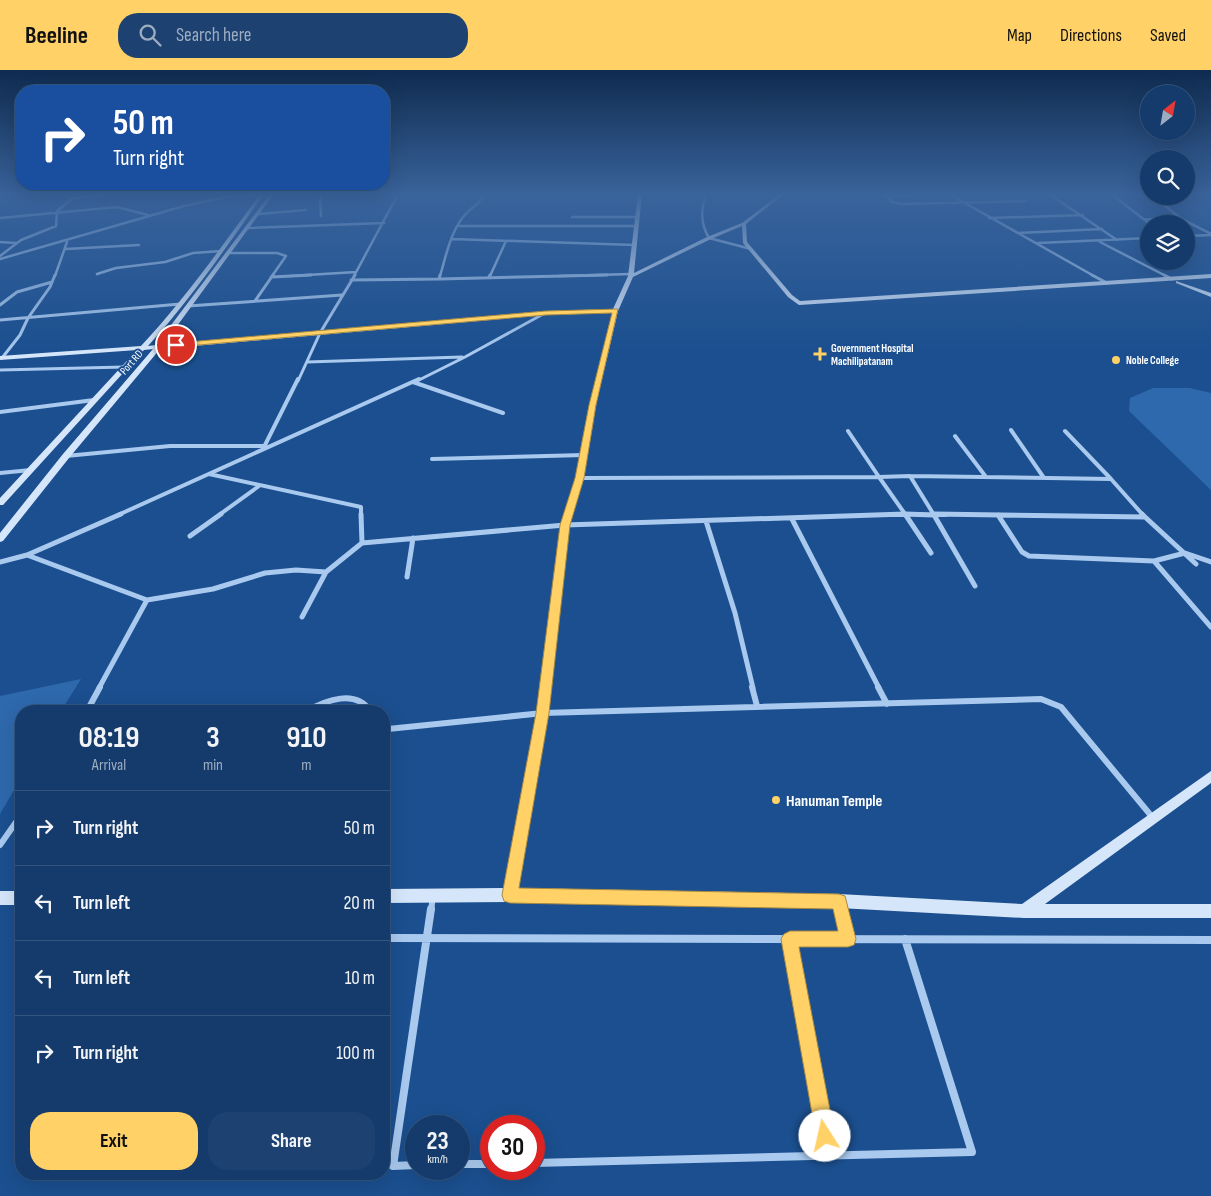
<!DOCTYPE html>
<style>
:root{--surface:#143b6b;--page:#1d4271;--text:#f1f3f6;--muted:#9dadc1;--line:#33557e;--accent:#ffd166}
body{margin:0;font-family:"Sofia Sans Condensed",sans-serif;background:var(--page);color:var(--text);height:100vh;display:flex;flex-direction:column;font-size:19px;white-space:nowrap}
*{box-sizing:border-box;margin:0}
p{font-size:16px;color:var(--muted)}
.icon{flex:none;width:28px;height:28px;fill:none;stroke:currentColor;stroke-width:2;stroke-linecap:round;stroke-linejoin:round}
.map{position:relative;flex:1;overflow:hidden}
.sheet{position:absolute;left:15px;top:635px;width:375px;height:475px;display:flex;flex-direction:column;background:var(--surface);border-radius:20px;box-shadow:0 5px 20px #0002,0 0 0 1px var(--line)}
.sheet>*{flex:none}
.banner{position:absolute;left:15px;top:15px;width:375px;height:105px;border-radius:20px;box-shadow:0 5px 20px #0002,0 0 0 1px var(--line);background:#1a4fa0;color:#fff;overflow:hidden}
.needle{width:32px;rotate:31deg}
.controls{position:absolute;left:1140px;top:15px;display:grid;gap:10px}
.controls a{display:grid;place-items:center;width:55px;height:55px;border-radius:50%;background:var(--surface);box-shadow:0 5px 20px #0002,0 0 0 1px var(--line);font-size:25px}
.speed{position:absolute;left:405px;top:1045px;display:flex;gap:10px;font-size:25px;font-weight:700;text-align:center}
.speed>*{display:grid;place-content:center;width:65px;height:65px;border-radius:50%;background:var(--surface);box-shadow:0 5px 20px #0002,0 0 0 1px var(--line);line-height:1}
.speed small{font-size:12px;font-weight:400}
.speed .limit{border:8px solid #d22;background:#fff;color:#111}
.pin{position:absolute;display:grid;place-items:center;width:42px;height:42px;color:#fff;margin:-21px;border:2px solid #fff;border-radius:50%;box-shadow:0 1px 5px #0007}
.me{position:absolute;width:55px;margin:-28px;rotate:350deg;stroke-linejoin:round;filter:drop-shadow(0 0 4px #0008)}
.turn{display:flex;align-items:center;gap:18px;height:105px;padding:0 15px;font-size:22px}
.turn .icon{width:65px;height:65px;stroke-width:2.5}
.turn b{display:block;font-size:35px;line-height:42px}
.eta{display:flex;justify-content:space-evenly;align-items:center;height:85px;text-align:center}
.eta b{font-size:30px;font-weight:700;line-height:35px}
.button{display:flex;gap:10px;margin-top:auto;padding:10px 15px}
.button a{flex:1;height:58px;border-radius:20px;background:var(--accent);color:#111;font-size:20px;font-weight:700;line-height:58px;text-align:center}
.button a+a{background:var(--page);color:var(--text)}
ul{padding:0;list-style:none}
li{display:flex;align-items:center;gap:15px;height:75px;padding:0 15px;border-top:1px solid var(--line)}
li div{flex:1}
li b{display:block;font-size:19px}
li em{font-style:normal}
header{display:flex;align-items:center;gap:30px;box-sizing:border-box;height:70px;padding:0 25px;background:var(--accent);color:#111}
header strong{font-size:24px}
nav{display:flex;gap:28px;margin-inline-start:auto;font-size:18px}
.search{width:350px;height:45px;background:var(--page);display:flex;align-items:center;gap:12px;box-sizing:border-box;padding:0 18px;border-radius:20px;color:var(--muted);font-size:19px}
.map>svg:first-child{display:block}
</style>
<header>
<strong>Beeline</strong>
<div class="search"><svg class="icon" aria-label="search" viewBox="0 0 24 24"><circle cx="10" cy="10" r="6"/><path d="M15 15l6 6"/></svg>Search here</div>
<nav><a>Map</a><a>Directions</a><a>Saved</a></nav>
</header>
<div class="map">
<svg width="1211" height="1126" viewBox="0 0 1211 1126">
<rect width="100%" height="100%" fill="#1b4f8f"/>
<!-- green -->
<path fill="#2e69ad" d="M1153 318H1190L1211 323V420L1129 341 1130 328Z
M81 609 61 641H21V708L0 744V626Z"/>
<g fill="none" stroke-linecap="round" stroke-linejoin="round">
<!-- street-far5 -->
<path stroke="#a9c9ee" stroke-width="2.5" d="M680 124H706
M706 124C701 140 700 153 709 168L751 179
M885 124 892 132 901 134 1026 131
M949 124 1094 206
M1049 124 1117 170
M1111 124 1150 154
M886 126 920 124
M1153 126 1180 148 1211 164
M74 128 113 124
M258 144 306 140
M321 146 320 132 322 124
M572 147H638
M0 148 117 137 148 145
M989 148 1083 145
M1143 149 1184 151
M458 156H637
M248 158 384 153
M1018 163 1102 159
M1186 166 1211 165
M452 169 635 175
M0 172 16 173
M1100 172 1166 206
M1038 173 1149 168
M66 179 139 175
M228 183H277L286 186 272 206
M0 186 21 170 56 156 57 141 78 124
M0 189 184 136 227 127 279 124
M97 204 116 198 165 192 193 183 221 181
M55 206 67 172
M290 206 356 202
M354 206 398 124
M440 206C446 186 450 164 463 147 470 138 479 135 485 124
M490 206 506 171
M559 206 631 204"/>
<!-- street-far4 -->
<path stroke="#a9c9ee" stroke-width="3" d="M1092 205 1107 213
M1164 205 1172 209
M271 207 311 205
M489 207 490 205
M439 209 607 205
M351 210 439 209 440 205
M255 231 273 205
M0 235 17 222 52 212
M188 236 342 225
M0 250 180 234
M2 288 20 265 28 248 50 217 55 205
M307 292 462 287
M0 300 124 297
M298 311 320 263 355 205
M417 311 465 287 545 243"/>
<!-- street-far3 -->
<path stroke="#a9c9ee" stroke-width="4" d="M413 312 503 343
M0 342 94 330
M1011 360 1044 408
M848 361 879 407 910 406
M1065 361 1111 409
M955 366 986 407
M263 379 298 309
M66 386 170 376H264
M432 389 584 385
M0 403 31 400
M209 404 361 437V445
M580 408 879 407 905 444 934 445
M118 445 419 309
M219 445 259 416
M870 445H906
M946 445H934L910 406 1111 409 1143 445"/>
<!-- street-far2 -->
<path stroke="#a9c9ee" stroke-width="5" d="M361 444 362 473 565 455 905 444 931 483
M905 444 934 445 975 516
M933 444 1145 447
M1142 444 1145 447
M998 445 1022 482 1029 486 1154 491 1211 557
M1145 447 1196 494
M792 449 879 618
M706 451 735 543 753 618
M190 466 221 444
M27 485 147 530 99 618
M1154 491 1185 483 1211 492
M0 492 27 485 121 444
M407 507 413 468
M147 530 213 519 265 503 296 500 326 502
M302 547 326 502 362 473"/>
<!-- street-far1 -->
<path stroke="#a9c9ee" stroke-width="6" d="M752 617 757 636
M878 617 887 634
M87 641 100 617
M307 641C326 630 356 619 370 641
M384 657 388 659 543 643 1041 629 1061 637 1153 748
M0 775 21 745
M840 833 842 841
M431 841 433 826"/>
<!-- street -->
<path stroke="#a9c9ee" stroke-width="8" d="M841 839 848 869
M390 868 1211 870
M789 869 829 1085
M534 1093 972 1082 905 869
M459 1094H491
M416 1095 393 1096 431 839"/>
<!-- secondary -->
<path fill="#d6e6fa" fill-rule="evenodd" d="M260 124H264C227 176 191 229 148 276L156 275 270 124H274L163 275 546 241 613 239 628 206 638 124H642L634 203 707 167 742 153 780 124H784L746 154 747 172 792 225 800 231 1211 204V208L799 235 788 227 743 173 742 156 711 169 633 207 618 241 596 335 584 408 569 455 549 643 518 818 839 824 1022 834 1211 701V713L1045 834H1211V848H1024L839 838 510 832 384 833V819L504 818 537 643 561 455 576 408 590 335 612 243 546 245 160 279 69 388 3 471 0 472V463L63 384 153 279 144 280 3 435H0V428L137 280 0 290V286L141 276C185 229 222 176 260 124Z
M1176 211 1211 223V227L1176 213Z
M0 821H21V835H0Z"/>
</g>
<!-- sky -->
<linearGradient id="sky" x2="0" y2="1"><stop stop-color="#0f2b4f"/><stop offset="0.44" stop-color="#39639b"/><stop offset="1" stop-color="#39639b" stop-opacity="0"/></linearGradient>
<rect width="1211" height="282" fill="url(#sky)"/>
<!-- route -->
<path fill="#ffd166" stroke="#a68842" d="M618 239 596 335 584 408 570 455 549 643 519 818 839 824 845 826 856 869 854 875 848 877H799L835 1066 832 1072 825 1075 819 1072 816 1066 781 869 784 864 790 861H838L833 839 510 833 504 831 502 825 536 643 560 455 575 408 589 335 612 243 546 245 176 277 172 275 176 273 546 241Z"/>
<!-- markers -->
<g fill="#ffd166" stroke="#1b4f8f" stroke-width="2">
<path d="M817.5 276.5h5v5h5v5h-5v5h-5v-5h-5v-5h5z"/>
<circle cx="1116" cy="290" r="5"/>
<circle cx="776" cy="730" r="5"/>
</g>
<g text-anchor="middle" stroke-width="4" stroke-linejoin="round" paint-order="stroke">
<!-- far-poi labels -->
<g font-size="11" font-weight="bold" fill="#fff" stroke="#1b4f8f" text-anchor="start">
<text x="831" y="282">Government Hospital<tspan x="831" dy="13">Machilipatanam</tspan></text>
<text x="1126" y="294">Noble College</text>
</g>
<!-- far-street labels -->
<g font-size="11" fill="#fff" stroke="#1b4f8f">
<text transform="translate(131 292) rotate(-49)" y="4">Port RD</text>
</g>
<!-- near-poi labels -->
<g font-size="16" font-weight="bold" fill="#fff" stroke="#1b4f8f" text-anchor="start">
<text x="786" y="736">Hanuman Temple</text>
</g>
</g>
</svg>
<div class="controls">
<a><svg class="needle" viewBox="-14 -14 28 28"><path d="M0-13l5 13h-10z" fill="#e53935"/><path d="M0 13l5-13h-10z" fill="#9dadc1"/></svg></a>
<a><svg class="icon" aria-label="search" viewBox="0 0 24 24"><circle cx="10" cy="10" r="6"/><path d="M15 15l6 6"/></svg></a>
<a><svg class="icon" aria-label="layers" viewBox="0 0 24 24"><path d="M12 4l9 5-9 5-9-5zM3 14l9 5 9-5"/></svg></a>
</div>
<div class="speed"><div>23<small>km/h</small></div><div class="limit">30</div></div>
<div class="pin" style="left:176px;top:275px;background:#d93025"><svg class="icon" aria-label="arrive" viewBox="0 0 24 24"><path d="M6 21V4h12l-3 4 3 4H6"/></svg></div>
<svg class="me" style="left:825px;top:1066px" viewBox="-20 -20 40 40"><circle r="19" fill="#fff"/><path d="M0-13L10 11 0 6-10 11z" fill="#ffd166"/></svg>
<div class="banner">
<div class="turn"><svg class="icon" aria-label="right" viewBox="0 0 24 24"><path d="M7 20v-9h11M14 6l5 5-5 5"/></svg><div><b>50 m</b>Turn right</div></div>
</div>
<section class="sheet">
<div class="eta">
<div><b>08:19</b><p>Arrival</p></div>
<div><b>3</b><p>min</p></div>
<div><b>910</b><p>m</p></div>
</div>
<ul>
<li><svg class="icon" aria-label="right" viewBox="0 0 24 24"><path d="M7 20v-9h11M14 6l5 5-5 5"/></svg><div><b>Turn right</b></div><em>50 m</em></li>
<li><svg class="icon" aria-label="left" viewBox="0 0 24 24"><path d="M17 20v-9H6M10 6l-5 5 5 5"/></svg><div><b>Turn left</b></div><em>20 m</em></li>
<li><svg class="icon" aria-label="left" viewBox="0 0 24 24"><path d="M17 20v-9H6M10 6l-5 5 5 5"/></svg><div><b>Turn left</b></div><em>10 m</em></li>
<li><svg class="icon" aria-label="right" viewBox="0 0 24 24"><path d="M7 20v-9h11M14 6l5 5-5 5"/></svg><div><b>Turn right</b></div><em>100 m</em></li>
</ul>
<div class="button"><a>Exit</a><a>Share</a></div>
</section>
</div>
